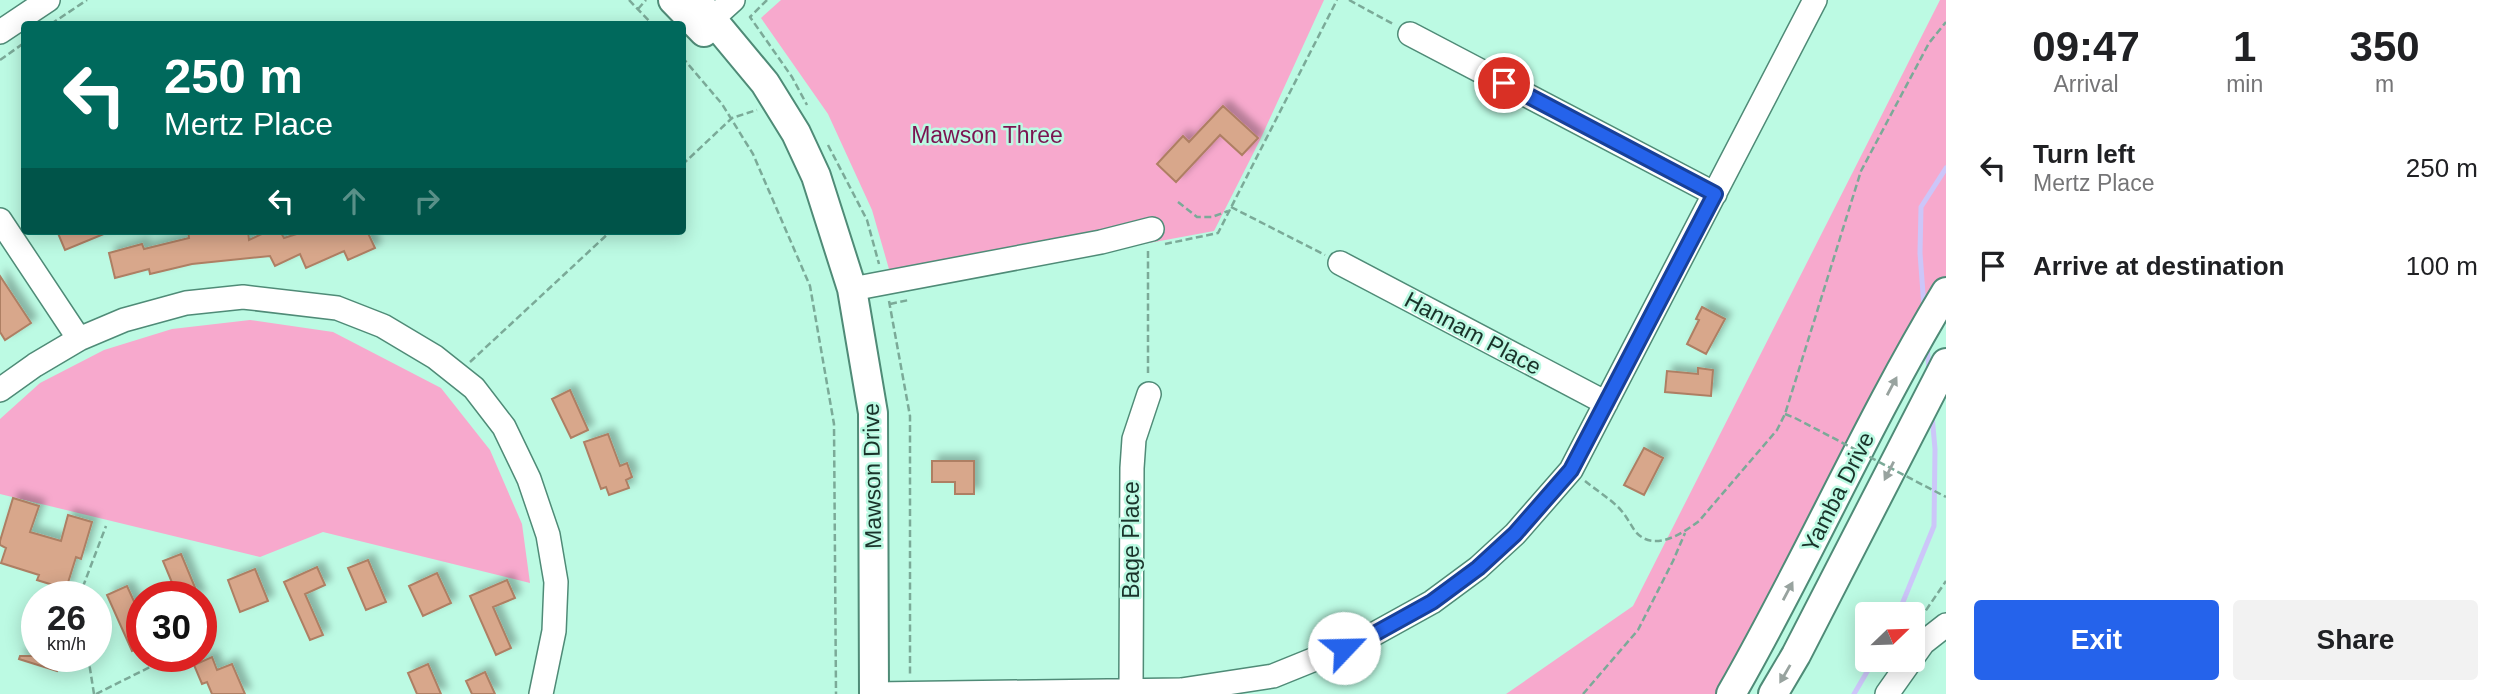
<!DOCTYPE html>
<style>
:root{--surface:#fff;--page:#f2f2f2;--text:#202124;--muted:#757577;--accent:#2563eb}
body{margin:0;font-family:Arial,sans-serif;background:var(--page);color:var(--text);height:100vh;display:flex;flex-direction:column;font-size:26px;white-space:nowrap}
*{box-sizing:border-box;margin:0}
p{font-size:23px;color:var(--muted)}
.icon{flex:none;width:38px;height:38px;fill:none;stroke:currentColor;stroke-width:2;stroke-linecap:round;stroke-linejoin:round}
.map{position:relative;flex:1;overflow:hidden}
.drawer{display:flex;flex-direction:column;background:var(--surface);width:560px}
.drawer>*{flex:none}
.hud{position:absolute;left:21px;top:21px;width:665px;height:214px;border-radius:7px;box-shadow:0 4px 18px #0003;background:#00695c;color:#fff;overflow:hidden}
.needle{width:46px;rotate:67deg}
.tools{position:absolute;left:1855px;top:602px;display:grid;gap:14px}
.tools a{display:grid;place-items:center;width:70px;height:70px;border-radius:7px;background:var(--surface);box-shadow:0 4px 18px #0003;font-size:35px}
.speed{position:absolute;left:21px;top:581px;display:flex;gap:14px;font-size:35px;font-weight:700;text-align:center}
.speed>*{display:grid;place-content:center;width:91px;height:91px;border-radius:50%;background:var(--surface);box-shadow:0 4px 18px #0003;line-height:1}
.speed small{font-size:18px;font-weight:400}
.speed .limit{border:10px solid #d22;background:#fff;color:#111}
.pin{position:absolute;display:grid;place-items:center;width:60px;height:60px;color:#fff;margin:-30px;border:4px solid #fff;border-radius:50%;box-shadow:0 2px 7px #0007}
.me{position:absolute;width:77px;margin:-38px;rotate:66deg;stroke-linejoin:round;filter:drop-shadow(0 0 5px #0008)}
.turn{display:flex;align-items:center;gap:24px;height:147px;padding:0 28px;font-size:32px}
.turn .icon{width:91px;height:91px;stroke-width:2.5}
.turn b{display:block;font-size:49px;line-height:60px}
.lanes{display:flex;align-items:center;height:66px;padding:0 28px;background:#0003;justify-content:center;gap:35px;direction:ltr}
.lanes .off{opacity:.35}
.eta{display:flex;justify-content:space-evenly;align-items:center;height:119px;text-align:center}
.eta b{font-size:42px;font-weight:600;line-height:49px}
.button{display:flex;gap:14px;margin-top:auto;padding:14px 28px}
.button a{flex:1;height:80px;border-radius:7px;background:var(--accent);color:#fff;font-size:28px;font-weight:600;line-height:80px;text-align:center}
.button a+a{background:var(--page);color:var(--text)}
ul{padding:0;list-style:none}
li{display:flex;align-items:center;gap:21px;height:98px;padding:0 28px}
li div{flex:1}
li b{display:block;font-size:26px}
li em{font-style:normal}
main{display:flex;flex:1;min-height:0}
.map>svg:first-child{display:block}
</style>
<main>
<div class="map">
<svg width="1946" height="694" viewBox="0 0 1946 694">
<defs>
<filter id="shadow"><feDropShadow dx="6" dy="-6" stdDeviation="3.5" flood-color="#0004"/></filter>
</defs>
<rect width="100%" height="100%" fill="#bcfae3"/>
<!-- green -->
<path fill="#f7a9cd" d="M781 0H1324L1260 140 1214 231 895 290 872 210 828 114 761 18Z
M1940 0H1946V313L1715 694H1506L1633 606Z
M250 320 333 332 441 388 490 450 522 524 530 583 323 532 260 557 0 494V419L40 383 104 350 172 329Z"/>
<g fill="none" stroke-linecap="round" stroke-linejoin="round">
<!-- stream -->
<path stroke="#ccc6f9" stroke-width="5" d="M1924 307 1920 253 1921 207 1946 168
M1927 345 1929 370
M1898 614 1934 526 1935 449 1932 415
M1854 694 1874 660"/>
</g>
<!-- building -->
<path fill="#d8a78b" stroke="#ae7f64" stroke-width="2" filter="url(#shadow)" d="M1223 106 1258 138 1242 155 1220 135 1176 182 1157 164 1183 136 1189 142Z
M57 231H111L65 250Z
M188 231H248L249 240 268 231H280L284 238 306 231H367L375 248 348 260 344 251 306 268 300 254 275 266 270 256 192 264 150 274 149 269 115 278 109 253 142 244 144 249 189 238Z
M0 276 31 323 5 340 0 332Z
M1702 307 1725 319 1706 354 1687 344 1699 320 1696 319Z
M1698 368 1713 370 1711 396 1665 392 1667 371 1698 374Z
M570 390 588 430 571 438 552 399Z
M608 434 620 466 627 463 632 477 626 480 629 488 609 495 606 487 601 489 584 442Z
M1644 448 1663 458 1644 495 1624 485Z
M932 461H974V494H955V482H932Z
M13 498 39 506 30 532 61 541 68 515 92 522 81 559 76 557 66 589 37 580 39 575 1 563 6 548 0 545V541Z
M181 554 199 597H178L163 561Z
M368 560 386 602 366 610 348 568Z
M317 567 325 585 305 594 323 635 310 640 284 582Z
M255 569 268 601 240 612 228 580Z
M437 573 451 603 423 616 409 586Z
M507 580 515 598 493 607 511 648 496 655 470 596Z
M127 586 142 619V647L132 651 107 595Z
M20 656H62L57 671 19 659Z
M212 657 217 670 232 664 245 694H212L207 682 202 684 194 665Z
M428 664 441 694H417L408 673Z
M485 672 495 694H472L466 681Z"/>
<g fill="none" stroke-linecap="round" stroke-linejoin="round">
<!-- minor casing -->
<g stroke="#4f8b77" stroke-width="26">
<path id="minor" d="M701 29 733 0
M0 32 48 0
M1410 34 1715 194
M0 220 79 339
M1340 263 1606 403
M852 289 1101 242 1152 229
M0 390 35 365 79 339 124 320 186 303 243 297 337 308 383 326 435 357 474 388 504 427 529 479 548 535 556 582 554 631 541 694
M1913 657 1923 643 1946 625
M1131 689 1132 468 1134 439 1149 394
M874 694 1181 690 1273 676 1367 638 1432 602 1478 568 1515 534 1571 470 1815 0
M1887 694 1911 660"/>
</g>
<!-- major casing -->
<g stroke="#4f8b77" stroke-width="32">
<path id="major" d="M673 0 704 32
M696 0 765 83 796 133 816 176 852 289 873 413 874 694
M1731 694C1807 562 1867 422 1946 292
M1773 694 1796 655 1946 363"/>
</g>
<!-- path -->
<path stroke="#7baa98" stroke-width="2.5" stroke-dasharray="7 3.5" stroke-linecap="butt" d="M629 0 652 24
M767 0 750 17 792 77 807 105
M1349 0 1395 25
M638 9 646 0
M51 24 87 0
M682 57 722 104 753 154 810 286 834 424 836 694
M0 60 24 43
M828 145 867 220 879 264
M682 165 732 118 757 110
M1178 202 1197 217H1212L1228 211
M1231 207 1325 255
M1165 244 1218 233 1337 0
M1148 251V373
M889 301 910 416V674
M890 304 909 300
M470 362 611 231
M1785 414 1795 418
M1585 481C1596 490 1609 498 1619 508 1626 515 1630 524 1635 531 1653 553 1682 534 1699 521L1777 430 1785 414 1861 171 1929 43 1946 22
M79 597 106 526
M1920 619 1946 581
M88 656 94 694
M96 694 172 656
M1583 694 1638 630 1673 561 1685 533"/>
<!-- minor -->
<use href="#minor" stroke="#fff" stroke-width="23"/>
<!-- major -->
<use href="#major" stroke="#fff" stroke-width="28"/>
<!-- path-bridge -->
<path stroke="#7baa98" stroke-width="2.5" stroke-dasharray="7 3.5" stroke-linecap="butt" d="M1795 418 1946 497"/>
</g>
<!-- one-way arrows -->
<defs><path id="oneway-solid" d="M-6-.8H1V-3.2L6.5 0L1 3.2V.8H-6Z" transform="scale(1.75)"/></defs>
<g fill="#98a39f">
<use href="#oneway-solid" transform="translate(1892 386) rotate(-62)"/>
<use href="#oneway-solid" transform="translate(1889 471) rotate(117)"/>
<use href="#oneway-solid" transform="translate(1788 591) rotate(-62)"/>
<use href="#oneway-solid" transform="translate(1785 674) rotate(120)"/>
</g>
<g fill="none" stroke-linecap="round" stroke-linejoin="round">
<!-- route casing -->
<g stroke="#184099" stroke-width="18">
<path id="route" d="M1344 648 1367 638 1432 602 1478 568 1515 534 1571 470 1715 194 1504 83"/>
</g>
<!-- route -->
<use href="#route" stroke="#2563eb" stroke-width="12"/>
</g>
<g text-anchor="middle" stroke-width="5" stroke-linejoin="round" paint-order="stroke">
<!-- park labels -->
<g font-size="23" fill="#7b1451" stroke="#bcfae3">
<text x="987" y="143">Mawson Three</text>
</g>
<!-- street labels -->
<g font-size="23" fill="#1a332a" stroke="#bcfae3">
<text transform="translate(1473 333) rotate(28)" y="8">Hannam Place</text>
<text transform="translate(872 476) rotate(-91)" y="8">Mawson Drive</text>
<text transform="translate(1838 492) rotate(-63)" y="8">Yamba Drive</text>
<text transform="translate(1131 540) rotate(-90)" y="8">Bage Place</text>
</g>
</g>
</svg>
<div class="tools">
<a><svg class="needle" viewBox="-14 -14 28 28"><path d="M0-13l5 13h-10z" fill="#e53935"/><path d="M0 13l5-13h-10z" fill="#757577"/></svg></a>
</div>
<div class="speed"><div>26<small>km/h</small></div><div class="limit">30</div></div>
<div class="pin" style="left:1504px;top:83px;background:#d93025"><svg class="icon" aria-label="arrive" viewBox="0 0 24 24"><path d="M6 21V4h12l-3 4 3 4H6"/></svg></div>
<svg class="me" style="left:1344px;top:648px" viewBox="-20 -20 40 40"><circle r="19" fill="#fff"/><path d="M0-13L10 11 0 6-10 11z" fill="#2563eb"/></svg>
<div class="hud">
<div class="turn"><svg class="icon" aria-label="left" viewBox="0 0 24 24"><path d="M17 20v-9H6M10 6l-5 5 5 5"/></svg><div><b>250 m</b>Mertz Place</div></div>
<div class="lanes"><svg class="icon" aria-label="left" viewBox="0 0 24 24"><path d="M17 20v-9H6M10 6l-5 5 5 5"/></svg><svg class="icon off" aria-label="ahead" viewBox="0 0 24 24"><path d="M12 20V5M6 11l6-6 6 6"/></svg><svg class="icon off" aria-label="right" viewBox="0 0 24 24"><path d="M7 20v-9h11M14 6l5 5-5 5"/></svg></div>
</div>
</div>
<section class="drawer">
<div class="eta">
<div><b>09:47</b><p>Arrival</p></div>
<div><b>1</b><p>min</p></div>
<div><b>350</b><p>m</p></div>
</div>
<ul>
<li><svg class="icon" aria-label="left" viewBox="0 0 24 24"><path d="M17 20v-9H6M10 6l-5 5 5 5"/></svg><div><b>Turn left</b><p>Mertz Place</p></div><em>250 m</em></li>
<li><svg class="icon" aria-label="arrive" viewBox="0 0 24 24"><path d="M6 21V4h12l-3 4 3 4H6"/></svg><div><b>Arrive at destination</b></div><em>100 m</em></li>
</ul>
<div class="button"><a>Exit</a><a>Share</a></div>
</section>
</main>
